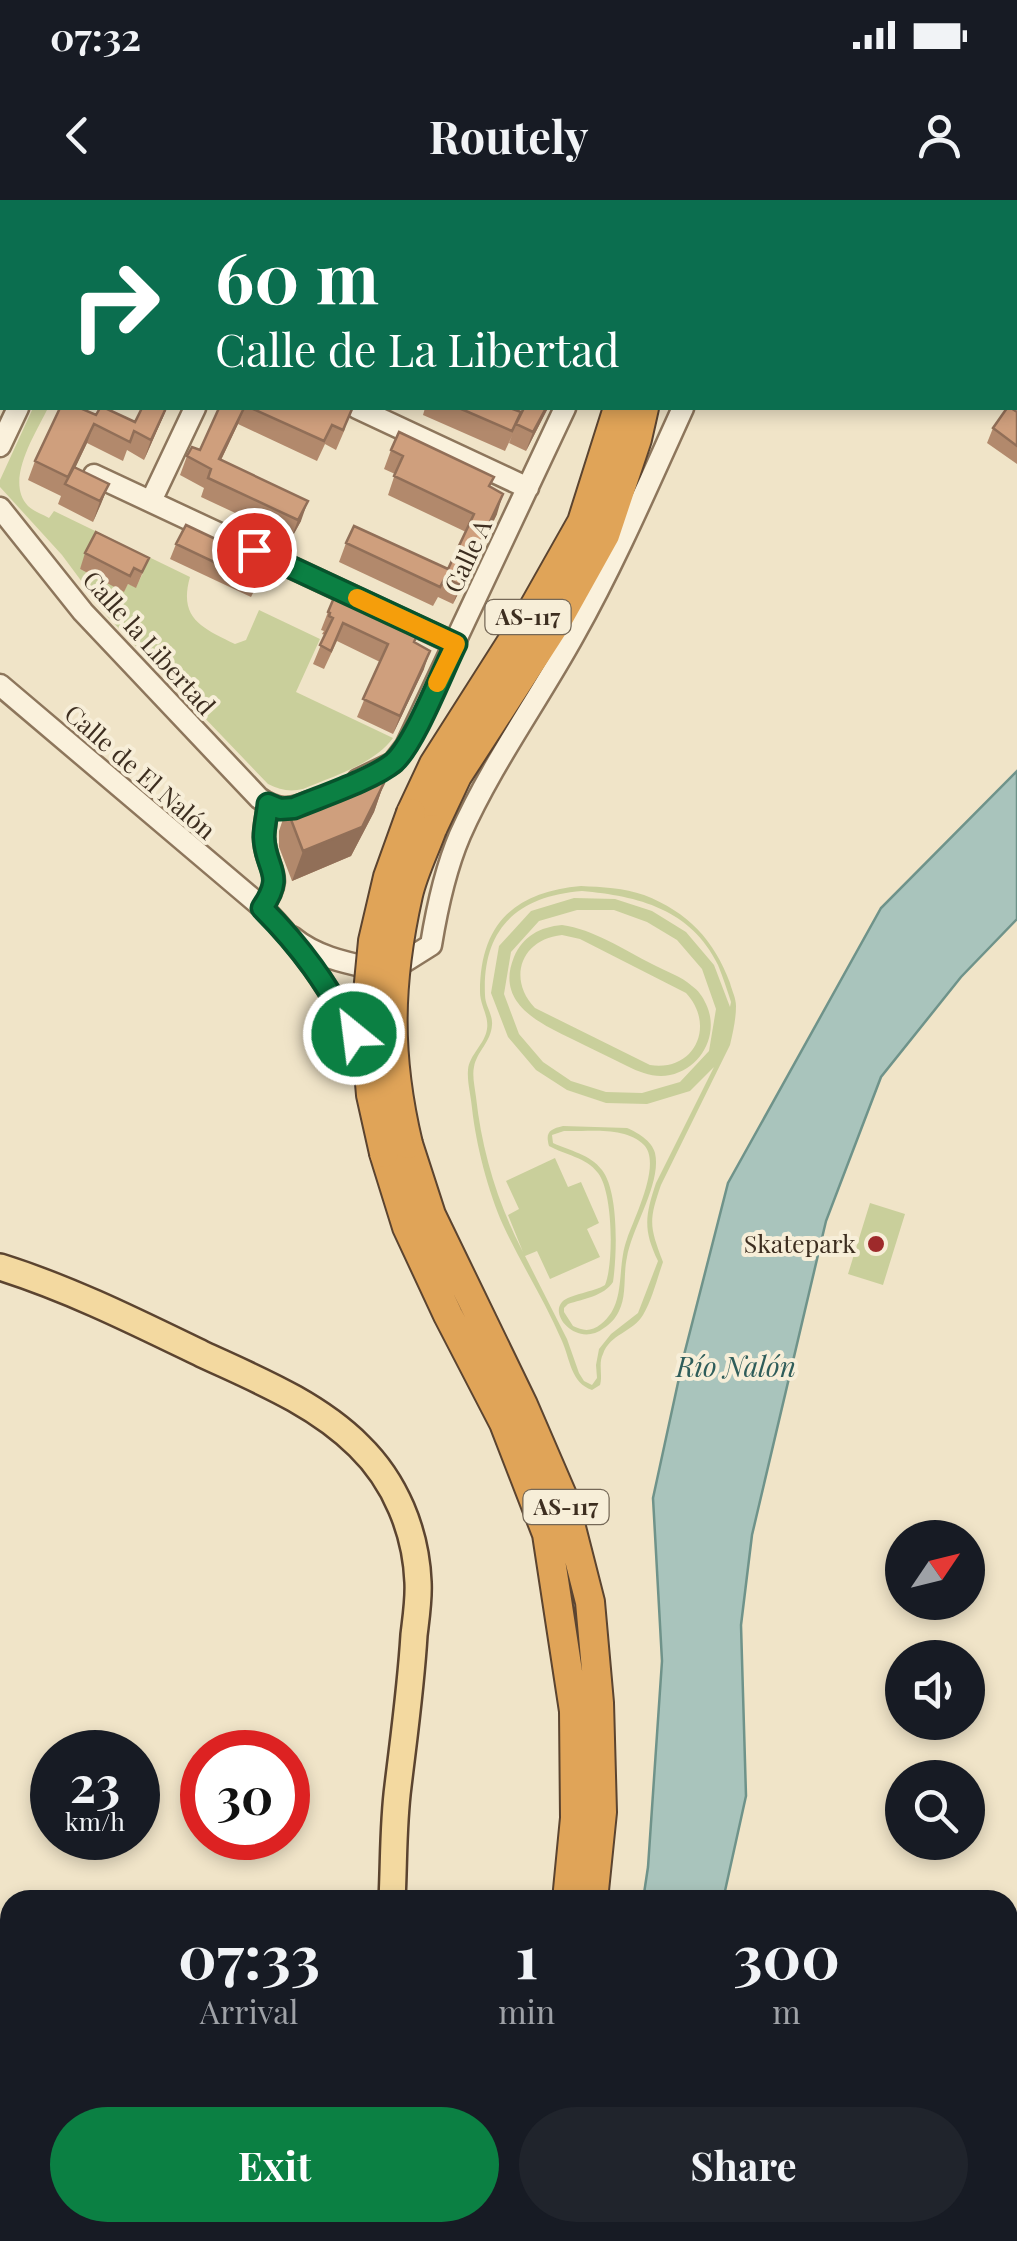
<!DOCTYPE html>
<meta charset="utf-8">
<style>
:root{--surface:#171b24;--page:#20242c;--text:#f1f3f6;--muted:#9ea1a6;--accent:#0b8043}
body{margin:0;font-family:"Playfair Display",serif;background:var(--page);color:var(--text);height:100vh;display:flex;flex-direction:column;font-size:38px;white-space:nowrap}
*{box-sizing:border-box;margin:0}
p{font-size:32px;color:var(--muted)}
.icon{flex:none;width:55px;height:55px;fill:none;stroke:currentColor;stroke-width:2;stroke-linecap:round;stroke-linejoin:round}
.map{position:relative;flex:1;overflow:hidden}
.drawer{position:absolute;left:0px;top:1690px;width:1018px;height:352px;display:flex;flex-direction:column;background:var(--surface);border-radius:30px 30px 0 0;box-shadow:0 5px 15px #0003}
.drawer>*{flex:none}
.hud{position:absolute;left:0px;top:0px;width:1018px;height:210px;box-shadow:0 5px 15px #0003;background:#0b6e4f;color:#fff;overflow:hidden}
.needle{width:65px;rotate:55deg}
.tools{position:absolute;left:885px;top:1320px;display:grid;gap:20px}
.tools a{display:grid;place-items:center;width:100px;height:100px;border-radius:50%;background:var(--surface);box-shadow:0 5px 15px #0003;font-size:50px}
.speed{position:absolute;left:30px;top:1530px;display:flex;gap:20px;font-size:50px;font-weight:700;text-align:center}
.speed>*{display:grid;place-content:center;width:130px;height:130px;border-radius:50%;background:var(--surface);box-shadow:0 5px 15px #0003;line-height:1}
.speed small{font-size:25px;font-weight:400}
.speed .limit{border:15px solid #d22;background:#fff;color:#111}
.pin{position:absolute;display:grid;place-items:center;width:85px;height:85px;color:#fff;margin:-42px;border:5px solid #fff;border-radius:50%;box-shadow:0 2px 10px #0007}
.me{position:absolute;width:110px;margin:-55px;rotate:331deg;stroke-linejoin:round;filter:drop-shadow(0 0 8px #0008)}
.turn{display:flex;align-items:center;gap:35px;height:210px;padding:0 50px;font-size:45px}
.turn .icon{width:130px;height:130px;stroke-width:2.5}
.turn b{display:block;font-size:70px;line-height:85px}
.eta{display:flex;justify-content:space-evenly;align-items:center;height:170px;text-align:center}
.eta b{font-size:60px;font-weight:700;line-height:70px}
.cta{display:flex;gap:20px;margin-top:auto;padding:20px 50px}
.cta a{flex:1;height:115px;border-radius:60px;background:var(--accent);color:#fff;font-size:40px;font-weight:700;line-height:115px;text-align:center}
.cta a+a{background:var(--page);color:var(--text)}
.status{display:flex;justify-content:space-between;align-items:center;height:70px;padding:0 50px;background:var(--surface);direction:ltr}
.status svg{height:28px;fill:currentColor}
header{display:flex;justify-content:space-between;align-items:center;height:130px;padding:0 50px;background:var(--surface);font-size:45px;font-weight:700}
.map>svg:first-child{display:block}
</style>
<div class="status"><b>07:32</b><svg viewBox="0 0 49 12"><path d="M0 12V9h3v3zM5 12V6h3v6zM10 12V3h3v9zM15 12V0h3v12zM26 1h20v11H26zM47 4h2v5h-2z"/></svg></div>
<header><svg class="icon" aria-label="back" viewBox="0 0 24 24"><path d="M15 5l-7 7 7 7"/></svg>Routely<svg class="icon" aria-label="person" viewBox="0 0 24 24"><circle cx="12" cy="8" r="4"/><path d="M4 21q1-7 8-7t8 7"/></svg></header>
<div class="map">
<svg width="1017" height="2041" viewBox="0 0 1017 2041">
<rect width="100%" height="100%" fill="#f0e4c8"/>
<!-- green -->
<path fill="#c9cf9b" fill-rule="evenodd" d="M33 208H48C36 233 4 281 28 306 33 311 42 314 49 318L54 311 190 377C178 419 203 428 235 444L246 440 259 410 320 439 296 492 393 538C373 565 333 576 303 589 290 592 280 590 268 584L108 417 62 355 0 287V280ZM91 347 143 373 136 387 128 384 124 391 107 383 110 374 98 369 94 376 80 369Z
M581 686C602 687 624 688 644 695 688 712 714 740 730 783 732 791 736 798 736 806 736 819 733 832 730 845L661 985C648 1022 650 1027 663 1062 657 1079 652 1100 643 1115 633 1132 610 1134 603 1154 598 1164 603 1175 600 1185L592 1190C571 1183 570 1159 562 1141 545 1101 521 1064 503 1025 488 991 476 945 472 908 471 896 467 882 468 870 469 855 485 844 487 829 489 816 480 805 480 792 480 723 515 692 581 686ZM582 691C638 696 691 709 718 765 723 777 727 790 731 802L730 807 714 765 686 732 652 711 615 699 574 698 531 711 499 746 491 793 508 837 536 870 567 890 606 903 647 904 690 891 714 867 656 983C645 1016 643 1030 658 1061L638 1113 611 1134 599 1149 596 1165 597 1178 592 1185 584 1181 579 1173 567 1139 525 1056 537 1051 550 1079 600 1057 587 1029 599 1023 581 982 568 987 555 958 506 981 519 1009 508 1015 523 1052C498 1004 482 952 476 897 475 888 472 876 474 867 477 851 491 842 492 825 493 814 485 806 485 795 482 728 518 696 582 691ZM577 710H614L647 722 677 740 702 769 716 809 709 851 680 882 642 893 606 892 571 881 543 862 519 834 504 794 511 752 539 721Z
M562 725C593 729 624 750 652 764 665 771 681 776 692 786 698 790 703 797 706 804 720 833 702 868 670 875 655 878 641 873 627 866 609 857 590 848 572 839 539 823 495 803 514 757 523 736 540 727 562 725ZM562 735 580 739 686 793C716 825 695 872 650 865L535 808C507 779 521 739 562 735Z
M563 926 627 928C637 932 652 941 655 953 662 982 632 1028 627 1057 623 1075 627 1095 619 1111 616 1118 610 1124 604 1128 578 1148 549 1116 562 1102 570 1094 594 1092 605 1085 614 1063 613 992 598 973 586 957 565 955 549 946 545 932 550 929 563 926ZM564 931C589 932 625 926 644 945 662 964 634 1018 627 1039 616 1068 627 1104 601 1124 591 1132 583 1131 573 1126L564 1112V1108L568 1104C583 1099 604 1096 613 1082 617 1055 619 992 602 970 590 954 570 951 553 943L552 935Z
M870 1003 905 1014 883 1085 848 1074Z
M279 2032 414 2033 415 2041H272Z"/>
<!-- water -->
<path fill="#a9c4bc" stroke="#6f938a" stroke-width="2.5" d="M1017 571V719L961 777 881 877 826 1021 752 1335 741 1425 746 1596 723 1700H643L648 1667 662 1461 653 1298 684 1155 728 983 881 708Z
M580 2033V2032L651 2033 649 2041H578Z"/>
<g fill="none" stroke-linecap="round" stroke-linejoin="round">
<!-- minor casing -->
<g stroke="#8d765c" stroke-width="25">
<path id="minor" d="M245 0 250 2
M517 0 518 2
M649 0 653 2
M114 2 115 0
M292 2 293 0
M904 2V0
M1015 181 1017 182
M357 208 528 288
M0 246 18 208
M94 275 455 444
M151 301 195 208
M0 308 83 412 259 598C277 611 290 610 309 602
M0 485 262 707C303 749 326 783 354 834
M358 580 393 563 406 546 565 208
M262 707C287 674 265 670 264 637 264 627 267 615 268 604
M292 737C320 760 354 764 388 772L431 745C437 708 445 670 460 635 491 565 537 502 574 435 615 362 648 285 683 208
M0 1746H10
M0 1948 10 1947
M43 2041 55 2037 106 2032"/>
</g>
<!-- major casing -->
<g stroke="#5b4430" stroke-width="30">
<path id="major" d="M0 1067C70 1089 136 1122 202 1154 256 1179 316 1203 359 1246 395 1281 416 1331 418 1382 419 1399 416 1418 414 1435 411 1486 404 1536 398 1586 393 1624 394 1662 392 1700
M457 2041V2032"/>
</g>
<!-- highway casing -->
<g stroke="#5b4430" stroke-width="32">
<path id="highway" d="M628 2V0
M681 2V0
M411 613 434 564 534 407 582 322 618 208
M432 629 457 576 556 423 605 335 637 239 644 208
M408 944 431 1015 523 1205 564 1300 590 1402 599 1503 602 1612 593 1700
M384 953 407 1027 448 1115 504 1223 547 1334 574 1511 575 1618 567 1700
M504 2041 505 2032
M530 2041 532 2032"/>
</g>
<!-- minor -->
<use href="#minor" stroke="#faf1dc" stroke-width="20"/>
<!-- major -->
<use href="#major" stroke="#f3d9a0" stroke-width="25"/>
<!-- highway -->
<use href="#highway" stroke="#e0a458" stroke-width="28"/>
<!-- rail -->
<path stroke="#3d2e20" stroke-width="5" stroke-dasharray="18 18" stroke-linecap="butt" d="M1008 1929 1017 1904
M962 2041 966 2032"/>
<!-- highway-bridge casing -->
<g stroke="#5b4430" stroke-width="32" stroke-linecap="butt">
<path id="highway-bridge" d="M408 944C387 856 388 784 408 695 413 673 424 651 432 629
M384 953 371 895 365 824 373 741 388 677 411 613"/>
</g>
<!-- highway-bridge -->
<use href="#highway-bridge" stroke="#e0a458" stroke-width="28"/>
</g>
<!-- wall -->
<path fill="#b2896c" d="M0 0H69L74 2H2V14L0 13Z
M144 0H232L239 2H143Z
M374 0H422L421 2H373Z
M0 43 2 44V89L0 88Z
M0 134 2 135V181L0 180Z
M142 208H167L144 260 127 250 123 261 87 243 75 268 109 284 93 322 58 304 61 296 28 280 35 261 96 215 135 222Z
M219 208H348L345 229 336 250 325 244 317 261 238 224 221 260 301 321 291 339 201 297 204 288 180 275 187 256 200 250Z
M425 208H510L521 212 524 208H548L526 251 509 243 512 236 505 251 423 215Z
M1017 212V264L987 243 993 228Z
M391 250 494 277 490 287 497 314 453 404 438 397 433 406 339 362 346 343 448 369 466 332 388 295 395 274 384 269Z
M176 344 260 379 251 397 170 359Z
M85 353 149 358 136 388 128 384 124 392 80 369Z
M328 412 415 442 424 469 393 534 357 517 380 462 337 441 324 469 313 464 325 435 322 434 324 431 321 430Z
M384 583 374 612 351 656 292 681 279 647V631L289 601Z"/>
<!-- shaded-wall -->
<path fill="#916f58" d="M166 208H167L144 260 151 240Z
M244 208 238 224 212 279 219 259Z
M546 208H548L526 251 533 232Z
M94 224 87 243 67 285 66 284Z
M109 284 101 304 93 322 100 301Z
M503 294 497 314 453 404 460 385Z
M308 301 301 321 291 339 298 320Z
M430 451 424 469 393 534 400 516Z
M384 583 374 612 351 656 292 681 303 651Z"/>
<!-- building -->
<path fill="#cf9f7d" stroke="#916f58" stroke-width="2.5" d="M23 0H69L74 2H28Z
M77 0H99L98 2H76Z
M177 0H232L239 2H183Z
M392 0H419L418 2H397Z
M717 0H776L781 2H719Z
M926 0H967V2H942Z
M0 43 2 44V65L0 64Z
M0 134 2 135V157L0 156Z
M60 208H80L96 215 100 208H105L135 222 142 208H166L151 240 134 231 130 242 94 224 68 277 35 261Z
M219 208H244L219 259 308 301 298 320 208 278 211 269 187 256 192 247 200 250Z
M251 208H348L352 209 343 230 332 225 324 241Z
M459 208H510L521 212 512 231Z
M524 208H546L533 232 516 224Z
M1007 208H1011L1017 212V246L993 228Z
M399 232 494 277 489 286 503 294 460 385 445 378 440 387 346 343 354 326 448 369 474 314 394 276 403 256 391 250Z
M74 267 109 284 100 301 65 284Z
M186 325 266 363 256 382 176 344Z
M96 332 149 358 142 372 134 368 130 376 85 353Z
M336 393 418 433 414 442 430 451 400 516 363 499 388 444 343 423 331 451 320 445 333 418 329 416 330 413 328 412Z
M375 564 382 570 384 583 362 627 303 651 290 617 289 601Z
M728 2032H852L849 2041H725Z"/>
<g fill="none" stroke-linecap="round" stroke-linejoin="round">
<!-- route casing -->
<g stroke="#07532c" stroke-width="25">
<path id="route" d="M254 350 456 444C442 472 415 543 394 562 374 579 320 597 294 608L280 609 268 604C267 615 264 627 264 637 265 670 286 673 262 708 303 749 326 783 354 834"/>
</g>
<!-- route -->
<use href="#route" stroke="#0b8043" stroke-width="18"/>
<!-- slow -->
<path stroke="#f59e0b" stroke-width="18" d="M357 398 456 444 437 483"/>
</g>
<!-- markers -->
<circle fill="#9e2a2b" stroke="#f7eed8" stroke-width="4" cx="876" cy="1044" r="10"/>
<g text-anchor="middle" stroke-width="8" stroke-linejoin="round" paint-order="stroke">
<!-- shield labels -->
<g fill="#f7eed8" stroke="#756857" stroke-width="2.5">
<rect x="485.5" y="400" width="85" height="34" rx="8"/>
<rect x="523.5" y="1290" width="85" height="34" rx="8"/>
</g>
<g font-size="22" font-weight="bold" fill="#3d2e20">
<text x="528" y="425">AS-117</text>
<text x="566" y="1315">AS-117</text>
</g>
<!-- street labels -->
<g font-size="25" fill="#3d2e20" stroke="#f7eed8">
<text transform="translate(468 356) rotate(-65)" y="9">Calle A</text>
<text transform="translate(149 443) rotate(48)" y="9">Calle la Libertad</text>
<text transform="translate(140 572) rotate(41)" y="9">Calle de El Nalón</text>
</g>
<!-- poi labels -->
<g font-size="25" fill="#3d2e20" stroke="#f7eed8" text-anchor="end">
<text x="856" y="1053">Skatepark</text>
</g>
<!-- water labels -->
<g font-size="28" font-style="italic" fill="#2f5d5a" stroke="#f7eed8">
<text x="736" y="1177">Río Nalón</text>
</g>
</g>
</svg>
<div class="tools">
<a><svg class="needle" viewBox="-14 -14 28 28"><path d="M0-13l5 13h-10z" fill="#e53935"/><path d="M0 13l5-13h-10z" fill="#9ea1a6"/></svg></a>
<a><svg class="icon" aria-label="sound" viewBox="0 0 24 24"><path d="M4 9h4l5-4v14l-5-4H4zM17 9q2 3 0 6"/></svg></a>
<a><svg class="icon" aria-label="search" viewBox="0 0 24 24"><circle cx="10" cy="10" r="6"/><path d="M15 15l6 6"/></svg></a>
</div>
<div class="speed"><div>23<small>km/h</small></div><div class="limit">30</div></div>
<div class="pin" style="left:254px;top:350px;background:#d93025"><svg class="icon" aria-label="arrive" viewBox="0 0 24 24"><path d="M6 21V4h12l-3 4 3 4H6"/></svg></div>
<svg class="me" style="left:354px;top:834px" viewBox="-20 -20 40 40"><circle r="17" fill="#0b8043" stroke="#fff" stroke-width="3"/><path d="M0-11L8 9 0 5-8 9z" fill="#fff"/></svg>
<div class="hud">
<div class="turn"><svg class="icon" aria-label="right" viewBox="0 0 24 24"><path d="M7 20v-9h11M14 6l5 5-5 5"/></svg><div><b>60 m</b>Calle de La Libertad</div></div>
</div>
<section class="drawer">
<div class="eta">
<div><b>07:33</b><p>Arrival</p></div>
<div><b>1</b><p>min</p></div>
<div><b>300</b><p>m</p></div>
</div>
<div class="cta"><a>Exit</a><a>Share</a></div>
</section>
</div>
